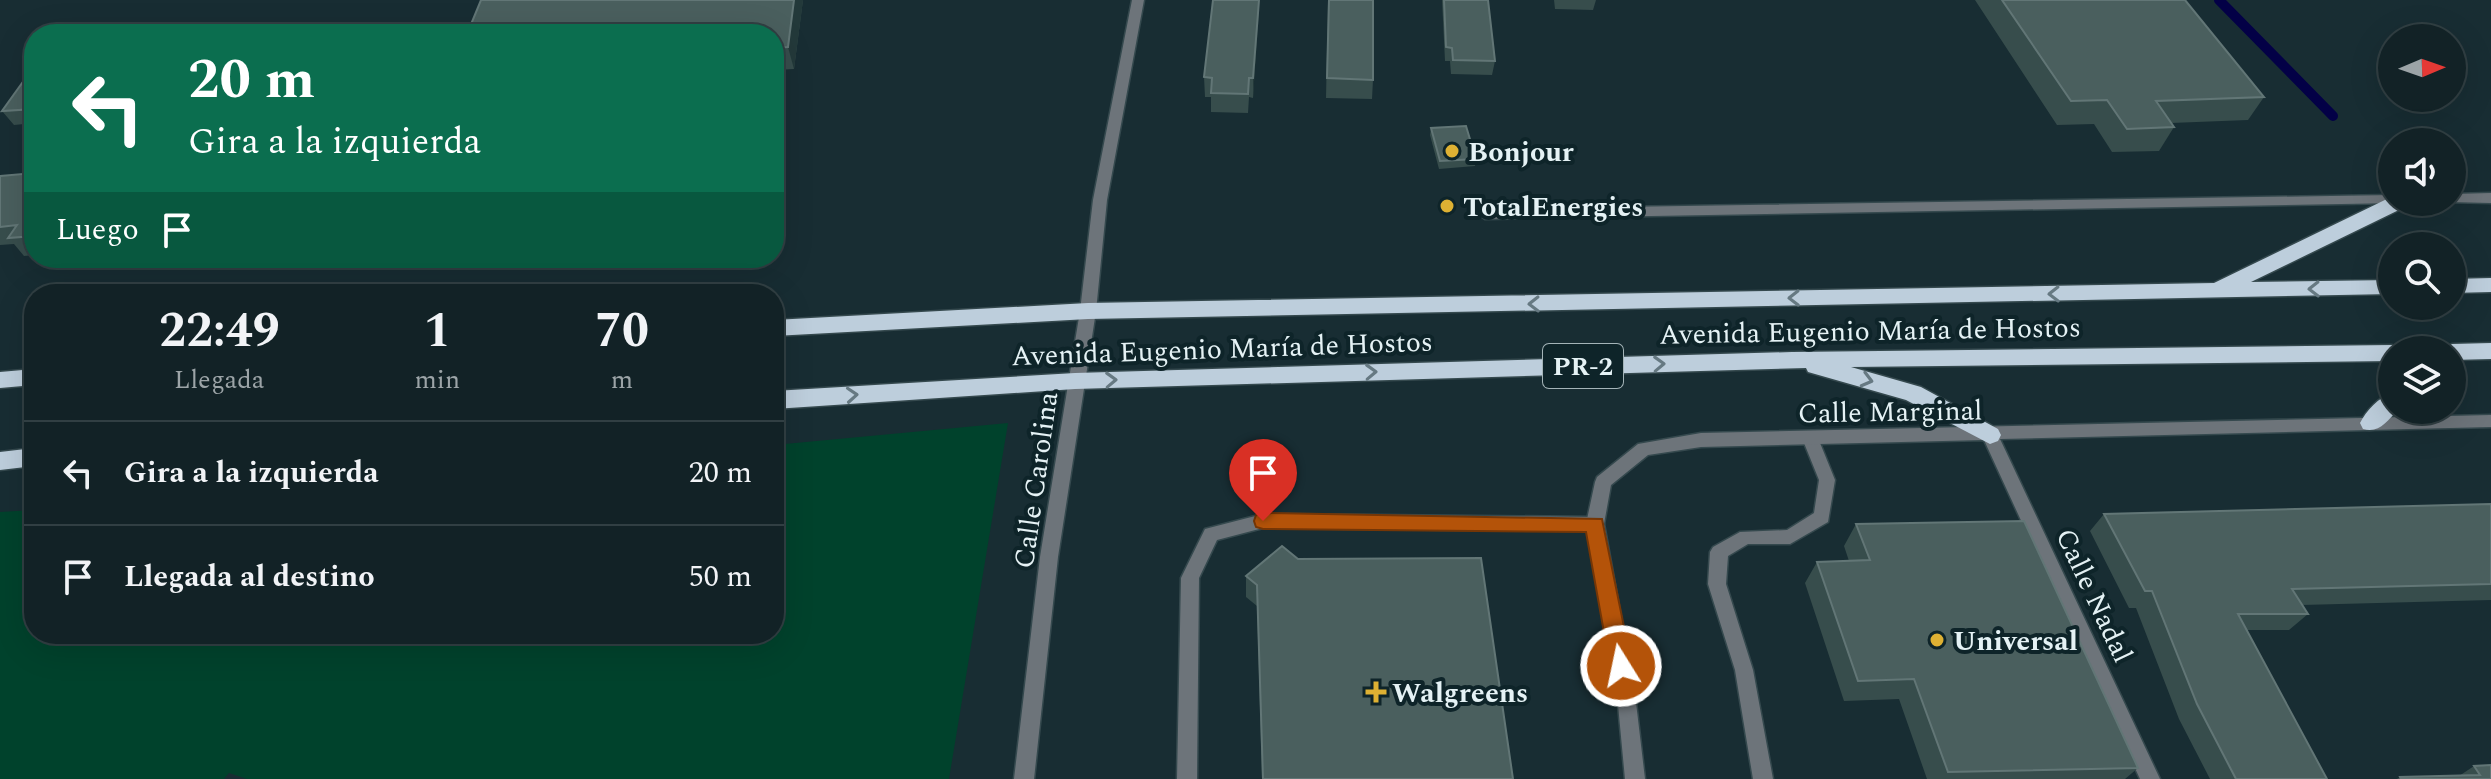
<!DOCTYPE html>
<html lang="es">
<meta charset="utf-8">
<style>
:root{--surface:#122226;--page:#1b2a2e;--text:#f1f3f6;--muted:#9ca4a7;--line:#313f43}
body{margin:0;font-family:Spectral,serif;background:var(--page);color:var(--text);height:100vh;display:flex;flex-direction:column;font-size:30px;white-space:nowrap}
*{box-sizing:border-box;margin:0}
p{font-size:26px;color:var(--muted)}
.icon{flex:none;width:44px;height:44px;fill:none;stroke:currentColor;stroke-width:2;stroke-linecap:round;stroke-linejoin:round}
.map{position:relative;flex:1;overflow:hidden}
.side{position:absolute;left:24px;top:284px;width:760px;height:360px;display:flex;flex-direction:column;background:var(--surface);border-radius:32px;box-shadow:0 8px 32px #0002,0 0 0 2px var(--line)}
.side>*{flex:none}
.guide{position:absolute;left:24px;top:24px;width:760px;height:244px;border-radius:32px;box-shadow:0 8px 32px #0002,0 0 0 2px var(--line);background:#0b6e4f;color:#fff;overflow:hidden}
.needle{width:52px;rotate:88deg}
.fabs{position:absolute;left:2378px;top:24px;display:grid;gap:16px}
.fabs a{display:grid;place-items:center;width:88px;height:88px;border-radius:50%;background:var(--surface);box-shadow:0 8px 32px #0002,0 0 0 2px var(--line);font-size:40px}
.pin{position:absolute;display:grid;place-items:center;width:68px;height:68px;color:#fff;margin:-82px -34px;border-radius:50% 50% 50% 0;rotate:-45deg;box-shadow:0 0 8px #0007}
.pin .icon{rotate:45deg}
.me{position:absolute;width:88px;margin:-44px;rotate:350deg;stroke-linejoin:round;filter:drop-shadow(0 0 6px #0008)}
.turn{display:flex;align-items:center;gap:28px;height:168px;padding:0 32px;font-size:36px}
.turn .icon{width:104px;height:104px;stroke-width:2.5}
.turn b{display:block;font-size:56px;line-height:68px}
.then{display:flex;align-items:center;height:76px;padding:0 32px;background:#0003;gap:16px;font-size:30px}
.eta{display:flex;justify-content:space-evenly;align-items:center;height:136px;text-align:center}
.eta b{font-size:48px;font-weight:700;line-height:56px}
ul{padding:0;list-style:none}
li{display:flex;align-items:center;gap:24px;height:104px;padding:0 32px;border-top:2px solid var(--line)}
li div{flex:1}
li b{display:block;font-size:30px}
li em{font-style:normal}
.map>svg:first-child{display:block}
</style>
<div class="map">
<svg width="2491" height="779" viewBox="0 0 2491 779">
<rect width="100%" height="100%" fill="#182d33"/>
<!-- green -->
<path fill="#00422c" d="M1008 423 949 779H247L229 773 224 779H0V512L34 510V634H774V445Z"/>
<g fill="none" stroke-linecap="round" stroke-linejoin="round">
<!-- stream -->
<path stroke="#030046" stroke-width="10" d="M2219 0 2333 116"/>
<!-- service casing -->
<g stroke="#35494e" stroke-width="3">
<path id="service" d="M1810 432 1816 433 1818 438 1835 480 1828 522 1790 544H1748L1728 556 1726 584 1753 670 1773 779H1753L1735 670 1708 584 1710 552 1713 547 1740 532 1787 530 1814 513 1819 480 1802 438 1804 433Z
M1263 514 1595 517 1601 519 1604 524 1601 529 1595 531 1263 528 1217 540 1199 578 1197 779H1177L1181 578 1205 529Z"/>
</g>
<!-- minor casing -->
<g stroke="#35494e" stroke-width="3">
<path id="minor" d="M1132 0H1144L1107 200 1096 311 1058 557 1034 779H1014L1040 557 1080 311 1093 200Z
M2491 193V203L2447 202H2452V194Z
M2392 195V202L2397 203 1485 219 1478 214 1485 209Z
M2491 415V427L2000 439 2160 779H2140L1984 440 1701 447 1648 455 1611 485 1604 524 1635 694 1645 779H1625L1617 694 1586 524 1595 482 1597 477 1638 444 1701 433Z"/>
</g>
<!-- trunk casing -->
<g stroke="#35494e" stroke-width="3">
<path id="trunk" d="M2391 197 2392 202H2408L2405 207 2251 282 2392 280V294L1088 319 774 336V320L1088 303 2214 283Z
M2491 278V292L2452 293V279Z
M2491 343V359L2452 360V350H2442L2452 344Z
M2392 345 2401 350H2392V361L1851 367 1921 387 1998 429 2001 435 1998 441 1990 444 1906 400 1808 372 1806 368 1075 389 774 409V391L1075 373 1792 352Z
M34 369V385L0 388V372Z
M2392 393V410H2398C2387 421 2379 434 2363 429L2360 423C2366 411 2379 397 2392 393Z
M34 448V466L0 470V452Z"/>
</g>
<!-- service -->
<use href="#service" fill="#6d747a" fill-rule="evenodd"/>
<!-- minor -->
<use href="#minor" fill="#6d747a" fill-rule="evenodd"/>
<!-- trunk -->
<use href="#trunk" fill="#bdcedc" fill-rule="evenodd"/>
</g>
<!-- wall -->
<path fill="#374d4c" d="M481 0H803L794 69 774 70V34Z
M1259 0 1253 98 1249 97 1248 113 1211 112V97H1205L1204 77Z
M1328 0 1373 80 1372 99 1326 98Z
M1442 0H1488L1495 61 1492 75 1451 74 1450 61H1445Z
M1554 0H1596L1593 10 1555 9Z
M1975 0H2185L2264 97 2248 120 2171 123 2174 127 2159 151 2112 152 2094 124 2057 125Z
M34 72V123L14 125 2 111Z
M1431 128 1476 159 1475 166 1439 169 1430 135Z
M34 173V255L24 256 14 244 0 245V176Z
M2491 504V600L2302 605 2308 614 2289 630H2246L2327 779H2210L2179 719 2136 608H2129L2090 531 2104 514Z
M1856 524 2138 768 2125 779H1927L1899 699 1844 701 1805 583 1817 562 1849 561 1844 546Z
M1246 576 1513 779H1262L1257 606 1246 597Z
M2474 766 2491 779H2397L2400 777 2459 776Z"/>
<!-- shaded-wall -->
<path fill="#23393a" d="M794 0H803L794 69 788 47Z
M1259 0V12L1253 98V78Z"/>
<!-- building -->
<path fill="#4a5f5e" stroke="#627676" stroke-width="2" d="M481 0H794L788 47 774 48V34H467Z
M1213 0H1259L1253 78H1249L1248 94 1211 93 1212 78 1204 77Z
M1329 0H1373V80L1327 78Z
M1444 0H1488L1495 61 1453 60 1452 48 1446 47Z
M2002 0H2185L2264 97 2156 101 2174 127 2127 129 2107 100 2071 101Z
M30 72H34V109L2 111Z
M1466 126 1476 159 1440 161 1431 128Z
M34 173V236L8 238 17 225 0 227V176Z
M2491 504V584L2292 589 2308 614H2238L2327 779H2236L2197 704 2152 591H2145L2104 514Z
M2024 521 2138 768 1948 772 1914 679 1858 681 1817 562 1870 560 1856 524Z
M1282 546 1298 559 1481 558 1513 779H1263L1257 585 1246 576Z
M2491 765V779H2401L2400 777 2480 775 2474 766Z"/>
<!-- one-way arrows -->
<defs><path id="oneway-chevron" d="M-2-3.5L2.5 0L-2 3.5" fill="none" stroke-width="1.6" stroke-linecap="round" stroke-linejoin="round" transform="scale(2)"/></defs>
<g stroke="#667982">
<use href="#oneway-chevron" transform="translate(2314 289) rotate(179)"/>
<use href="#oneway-chevron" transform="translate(2054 294) rotate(179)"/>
<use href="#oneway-chevron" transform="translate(1794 298) rotate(179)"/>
<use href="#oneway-chevron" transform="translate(1534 304) rotate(179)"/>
<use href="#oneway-chevron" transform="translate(1659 364) rotate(-2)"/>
<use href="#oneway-chevron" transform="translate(1371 372) rotate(-2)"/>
<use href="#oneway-chevron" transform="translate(1111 380) rotate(-2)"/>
<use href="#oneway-chevron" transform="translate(1867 380) rotate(15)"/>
<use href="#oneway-chevron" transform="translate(852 395) rotate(-4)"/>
</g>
<!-- route -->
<path fill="#b45309" stroke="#753606" stroke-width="2" d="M1263 513 1602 519 1632 666 1629 673 1621 676 1613 673 1610 666 1586 532 1263 529 1256 527 1254 521 1256 515Z"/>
<!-- markers -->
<g fill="#deb133" stroke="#0e2429" stroke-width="3">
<circle cx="1452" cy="151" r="8"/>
<circle cx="1447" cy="206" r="8"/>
<circle cx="1937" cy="640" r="8"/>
<path d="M1372 680h8v8h8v8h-8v8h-8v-8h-8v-8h8z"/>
</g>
<g text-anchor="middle" stroke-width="8" stroke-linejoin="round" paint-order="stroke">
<!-- shield labels -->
<rect fill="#0e2429" stroke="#a4b4b8" stroke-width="2" x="1543" y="344" width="80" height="44" rx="6"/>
<g font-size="26" font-weight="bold" fill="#e5f2f5">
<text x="1583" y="375">PR-2</text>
</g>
<!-- poi labels -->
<g font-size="28" font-weight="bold" fill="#e5f2f5" stroke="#0e2429" text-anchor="start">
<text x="1468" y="161">Bonjour</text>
<text x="1463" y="216">TotalEnergies</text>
<text x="1953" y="650">Universal</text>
<text x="1392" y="702">Walgreens</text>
</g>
<!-- street labels -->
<g font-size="28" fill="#e5f2f5" stroke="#0e2429">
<text transform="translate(1870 330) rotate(-1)" y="10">Avenida Eugenio María de Hostos</text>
<text transform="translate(1222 348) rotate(-2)" y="10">Avenida Eugenio María de Hostos</text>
<text transform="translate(1890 411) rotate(-1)" y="10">Calle Marginal</text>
<text transform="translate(1035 480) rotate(-82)" y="10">Calle Carolina</text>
<text transform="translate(2095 595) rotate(65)" y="10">Calle Nadal</text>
</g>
</g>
</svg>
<div class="fabs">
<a><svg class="needle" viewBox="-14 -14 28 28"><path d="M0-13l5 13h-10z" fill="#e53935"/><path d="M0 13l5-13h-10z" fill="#9ca4a7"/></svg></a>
<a><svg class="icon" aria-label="sound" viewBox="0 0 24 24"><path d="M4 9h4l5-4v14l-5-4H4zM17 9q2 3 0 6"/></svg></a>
<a><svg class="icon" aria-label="search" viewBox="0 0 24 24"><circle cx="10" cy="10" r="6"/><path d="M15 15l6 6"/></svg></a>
<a><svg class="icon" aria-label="layers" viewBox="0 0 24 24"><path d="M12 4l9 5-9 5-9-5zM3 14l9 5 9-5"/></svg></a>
</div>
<div class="pin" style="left:1263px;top:521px;background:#d93025"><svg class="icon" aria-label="arrive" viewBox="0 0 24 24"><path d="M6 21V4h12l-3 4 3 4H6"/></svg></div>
<svg class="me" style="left:1621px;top:666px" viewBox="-20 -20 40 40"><circle r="17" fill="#b45309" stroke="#fff" stroke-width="3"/><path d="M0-11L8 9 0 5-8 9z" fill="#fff"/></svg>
<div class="guide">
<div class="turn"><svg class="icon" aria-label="left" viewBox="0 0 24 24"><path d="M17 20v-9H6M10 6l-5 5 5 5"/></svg><div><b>20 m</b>Gira a la izquierda</div></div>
<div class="then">Luego<svg class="icon" aria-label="arrive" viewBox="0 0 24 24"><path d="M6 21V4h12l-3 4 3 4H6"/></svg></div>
</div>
<section class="side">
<div class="eta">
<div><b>22:49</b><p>Llegada</p></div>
<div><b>1</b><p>min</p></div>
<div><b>70</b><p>m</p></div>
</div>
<ul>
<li><svg class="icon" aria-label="left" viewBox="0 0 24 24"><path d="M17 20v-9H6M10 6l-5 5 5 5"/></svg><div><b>Gira a la izquierda</b></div><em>20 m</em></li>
<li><svg class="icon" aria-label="arrive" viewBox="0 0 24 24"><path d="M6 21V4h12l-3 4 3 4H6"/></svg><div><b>Llegada al destino</b></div><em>50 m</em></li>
</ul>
</section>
</div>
